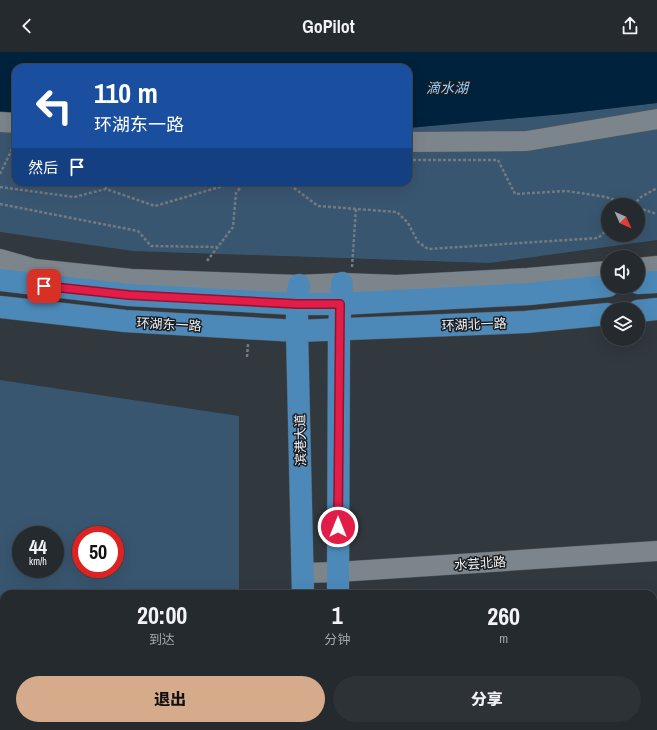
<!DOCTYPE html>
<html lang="zh">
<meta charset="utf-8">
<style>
:root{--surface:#252a2e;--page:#2d3236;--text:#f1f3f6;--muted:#a3a7aa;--line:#42464a;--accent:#d6ab8b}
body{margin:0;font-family:"Archivo Narrow","Noto Sans SC",sans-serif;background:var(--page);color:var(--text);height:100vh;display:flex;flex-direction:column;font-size:15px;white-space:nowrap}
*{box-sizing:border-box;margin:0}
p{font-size:13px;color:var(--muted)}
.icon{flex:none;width:22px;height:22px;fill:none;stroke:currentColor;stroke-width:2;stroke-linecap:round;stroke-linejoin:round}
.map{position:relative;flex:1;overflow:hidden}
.details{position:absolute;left:0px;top:538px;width:657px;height:140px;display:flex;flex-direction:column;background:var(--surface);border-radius:12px 12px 0 0;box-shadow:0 4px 16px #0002,0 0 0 1px var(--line)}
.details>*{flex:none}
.top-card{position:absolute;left:12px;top:12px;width:400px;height:122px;border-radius:12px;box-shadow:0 4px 16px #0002,0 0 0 1px var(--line);background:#1a4fa0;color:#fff;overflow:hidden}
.needle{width:26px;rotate:135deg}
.controls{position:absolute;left:601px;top:146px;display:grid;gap:8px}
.controls a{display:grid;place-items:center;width:44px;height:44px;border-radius:50%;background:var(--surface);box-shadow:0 4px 16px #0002,0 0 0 1px var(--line);font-size:20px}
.speed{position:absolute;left:12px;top:474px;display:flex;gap:8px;font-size:20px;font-weight:700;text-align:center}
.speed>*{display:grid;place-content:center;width:52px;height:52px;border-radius:50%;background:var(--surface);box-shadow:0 4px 16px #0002,0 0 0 1px var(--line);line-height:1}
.speed small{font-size:10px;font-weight:400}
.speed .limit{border:6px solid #d22;background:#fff;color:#111}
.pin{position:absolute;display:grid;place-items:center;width:34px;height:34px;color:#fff;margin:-17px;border-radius:8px;box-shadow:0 2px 6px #0006}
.me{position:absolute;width:44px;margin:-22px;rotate:0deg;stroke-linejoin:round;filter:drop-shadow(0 0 3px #0008)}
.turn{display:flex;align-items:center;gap:14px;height:84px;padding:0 16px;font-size:18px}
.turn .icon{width:52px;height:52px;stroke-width:2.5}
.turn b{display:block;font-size:28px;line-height:34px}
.then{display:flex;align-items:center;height:38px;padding:0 16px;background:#0003;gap:8px;font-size:15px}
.eta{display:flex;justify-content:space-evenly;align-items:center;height:68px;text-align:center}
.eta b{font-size:24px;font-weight:800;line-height:28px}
.action{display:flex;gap:8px;margin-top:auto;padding:8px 16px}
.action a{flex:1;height:46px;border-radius:24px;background:var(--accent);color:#111;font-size:16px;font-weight:800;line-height:46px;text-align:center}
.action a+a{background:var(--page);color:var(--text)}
header{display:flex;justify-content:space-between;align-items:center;height:52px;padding:0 16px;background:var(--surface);font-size:18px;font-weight:800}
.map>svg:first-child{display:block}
</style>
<header><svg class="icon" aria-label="back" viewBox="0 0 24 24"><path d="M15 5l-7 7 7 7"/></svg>GoPilot<svg class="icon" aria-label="share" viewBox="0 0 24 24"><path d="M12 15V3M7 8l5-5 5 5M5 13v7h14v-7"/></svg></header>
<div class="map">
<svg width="657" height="678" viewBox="0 0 657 678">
<rect width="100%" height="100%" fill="#31383e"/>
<!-- green -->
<path fill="#395670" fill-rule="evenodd" d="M657 51V188L489 211 133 199 0 180V60L16 61V130H408V76L563 62ZM608 153H638V183H608Z
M0 328 239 364V542H4V674H239V678H0ZM21 483H55V517H21ZM81 483H115V517H81Z"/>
<!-- water -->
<path fill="#00223d" d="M0 0H657V51L563 62 408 76V16H16V61L0 60Z"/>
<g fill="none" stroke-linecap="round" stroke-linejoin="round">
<!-- minor casing -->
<g stroke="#50565b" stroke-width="21">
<path id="minor" d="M0 70 16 71
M408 90 527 89 657 67
M0 207 35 217 131 227 299 233 342 231 397 233 528 226 608 219
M638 216 657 214
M303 521 338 520 657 499"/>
</g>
<!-- major casing -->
<g stroke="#50565b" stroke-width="23">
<path id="major" d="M0 228 129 243 297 252H340L529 242 608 234
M638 231 657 230
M299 233 297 252V279L303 542
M0 255 125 269 297 279 526 270 608 262
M638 259 657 257
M338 542 339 277 342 231
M307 674V678
M339 674V678"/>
</g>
<!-- path -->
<path stroke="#757a80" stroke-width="2.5" stroke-dasharray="3 2" stroke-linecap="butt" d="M408 108H498L515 142 566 139 606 145 629 153
M0 122 16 89
M286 130 318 154 397 160 408 171 418 190 428 197 598 186 608 177
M0 135 74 145 106 137 155 154 237 130
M106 137V130
M0 152 138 179 151 194 217 195
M633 153 641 145 657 136
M638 156 657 162
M207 209 233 175 236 141 245 130
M352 215 356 157
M247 305 248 292"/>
<!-- minor -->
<use href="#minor" stroke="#7d858c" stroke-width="20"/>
<!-- major -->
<use href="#major" stroke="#4c89b8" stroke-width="22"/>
</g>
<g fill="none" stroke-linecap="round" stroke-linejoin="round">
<!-- route casing -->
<g stroke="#92132f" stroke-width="10">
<path id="route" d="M44 234 129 243 297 252H340L338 475"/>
</g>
<!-- route -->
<use href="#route" stroke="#e11d48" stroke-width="7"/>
</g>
<g text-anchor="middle" stroke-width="3" stroke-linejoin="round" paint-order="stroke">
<!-- street labels -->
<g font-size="13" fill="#eef2f6" stroke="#1b1e21">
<text transform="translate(169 272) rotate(3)" y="5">环湖东一路</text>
<text transform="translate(474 272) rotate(-2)" y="5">环湖北一路</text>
<text transform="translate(300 388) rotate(-91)" y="5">滨港大道</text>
<text transform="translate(480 511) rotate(-4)" y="5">水芸北路</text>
</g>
<!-- water labels -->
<g font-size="14" font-style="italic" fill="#97ccfd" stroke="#1b1e21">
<text x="447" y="41">滴水湖</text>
</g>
</g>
</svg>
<div class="controls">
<a><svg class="needle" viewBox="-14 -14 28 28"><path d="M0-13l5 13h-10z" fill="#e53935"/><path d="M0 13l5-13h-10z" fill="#a3a7aa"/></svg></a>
<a><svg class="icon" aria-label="sound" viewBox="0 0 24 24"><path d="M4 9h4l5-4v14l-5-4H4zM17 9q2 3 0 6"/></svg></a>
<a><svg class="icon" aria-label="layers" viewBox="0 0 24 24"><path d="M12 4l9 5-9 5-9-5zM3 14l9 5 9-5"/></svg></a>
</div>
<div class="speed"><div>44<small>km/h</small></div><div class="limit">50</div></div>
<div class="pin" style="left:44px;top:234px;background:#d93025"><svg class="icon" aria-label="arrive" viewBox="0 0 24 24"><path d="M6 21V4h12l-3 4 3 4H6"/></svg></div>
<svg class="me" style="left:338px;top:475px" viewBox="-20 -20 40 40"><circle r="17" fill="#e11d48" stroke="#fff" stroke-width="3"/><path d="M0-11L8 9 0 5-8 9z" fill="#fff"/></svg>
<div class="top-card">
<div class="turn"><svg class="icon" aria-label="left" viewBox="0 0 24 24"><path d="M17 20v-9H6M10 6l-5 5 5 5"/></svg><div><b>110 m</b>环湖东一路</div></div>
<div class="then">然后<svg class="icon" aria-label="arrive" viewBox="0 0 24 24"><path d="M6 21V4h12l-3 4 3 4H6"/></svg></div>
</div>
<section class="details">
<div class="eta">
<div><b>20:00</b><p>到达</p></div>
<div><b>1</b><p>分钟</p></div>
<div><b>260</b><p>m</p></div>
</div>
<div class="action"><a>退出</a><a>分享</a></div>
</section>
</div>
